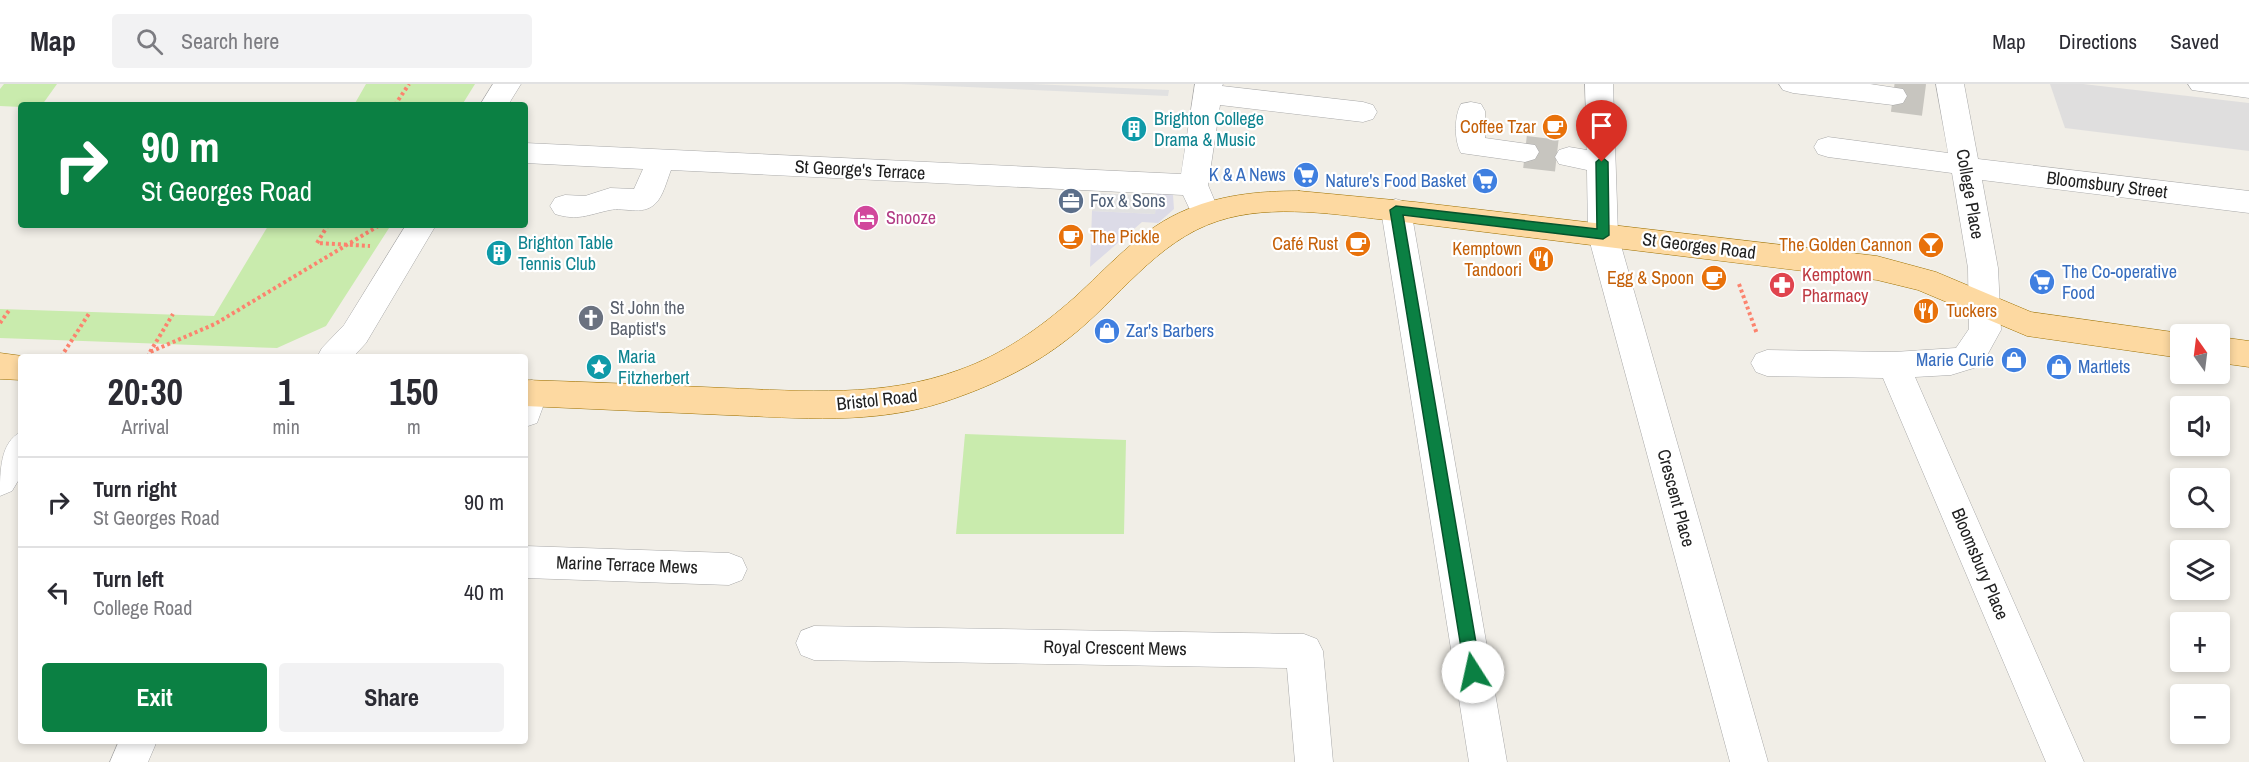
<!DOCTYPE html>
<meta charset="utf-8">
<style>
:root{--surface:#fff;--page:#f2f2f3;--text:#2b2b33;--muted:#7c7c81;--line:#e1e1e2;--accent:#0b8043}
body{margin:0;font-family:"Archivo Narrow",sans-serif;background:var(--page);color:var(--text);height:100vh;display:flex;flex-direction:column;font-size:22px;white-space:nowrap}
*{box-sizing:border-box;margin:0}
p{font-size:20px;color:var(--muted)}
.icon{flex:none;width:33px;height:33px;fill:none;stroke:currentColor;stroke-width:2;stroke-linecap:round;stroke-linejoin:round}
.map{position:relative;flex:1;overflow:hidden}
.side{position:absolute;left:18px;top:270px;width:510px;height:390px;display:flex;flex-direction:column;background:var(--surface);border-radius:6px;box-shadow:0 3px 9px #0003}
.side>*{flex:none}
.hud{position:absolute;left:18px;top:18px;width:510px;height:126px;border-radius:6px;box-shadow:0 3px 9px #0003;background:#0b8043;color:#fff;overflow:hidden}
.needle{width:39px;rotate:346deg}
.buttons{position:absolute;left:2170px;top:240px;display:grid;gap:12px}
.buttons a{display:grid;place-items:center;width:60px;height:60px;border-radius:6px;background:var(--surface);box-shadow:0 3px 9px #0003;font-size:30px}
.pin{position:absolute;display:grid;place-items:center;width:51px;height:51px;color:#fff;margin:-62px -26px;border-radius:50% 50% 50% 0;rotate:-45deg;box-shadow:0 0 6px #0007}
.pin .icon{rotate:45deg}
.me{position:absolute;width:66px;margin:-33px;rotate:350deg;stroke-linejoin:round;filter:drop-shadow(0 0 4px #0008)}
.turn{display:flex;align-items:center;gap:21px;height:126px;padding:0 24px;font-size:27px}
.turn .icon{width:78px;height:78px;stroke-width:2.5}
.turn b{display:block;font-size:42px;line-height:51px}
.eta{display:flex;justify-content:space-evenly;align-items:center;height:102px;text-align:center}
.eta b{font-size:36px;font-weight:700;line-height:42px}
.action{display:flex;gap:12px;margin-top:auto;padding:12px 24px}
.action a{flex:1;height:69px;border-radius:6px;background:var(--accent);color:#fff;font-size:24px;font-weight:700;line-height:69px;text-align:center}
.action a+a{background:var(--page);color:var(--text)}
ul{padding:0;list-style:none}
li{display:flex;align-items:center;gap:18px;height:90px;padding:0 24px;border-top:2px solid var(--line)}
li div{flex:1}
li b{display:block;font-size:22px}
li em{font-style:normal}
header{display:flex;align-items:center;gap:36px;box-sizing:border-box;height:84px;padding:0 30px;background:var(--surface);border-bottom:2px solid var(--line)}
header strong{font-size:28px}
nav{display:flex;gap:33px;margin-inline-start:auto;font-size:21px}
.search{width:420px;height:54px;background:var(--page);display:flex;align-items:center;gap:15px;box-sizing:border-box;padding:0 21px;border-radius:6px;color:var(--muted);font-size:22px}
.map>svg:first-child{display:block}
</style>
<header>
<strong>Map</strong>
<div class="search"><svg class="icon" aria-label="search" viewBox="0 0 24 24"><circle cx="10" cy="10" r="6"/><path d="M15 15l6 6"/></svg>Search here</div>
<nav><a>Map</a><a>Directions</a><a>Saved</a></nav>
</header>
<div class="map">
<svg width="2249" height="678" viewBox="0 0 2249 678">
<rect width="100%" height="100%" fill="#f1eee7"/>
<!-- residential -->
<path fill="#dfdede" d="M2050 0H2083L2249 19V67L2065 44Z"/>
<!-- grass -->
<path fill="#c9ebad" d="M4 0H57L42 21H21V23L0 22V5Z
M366 0H475L462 21H354Z
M391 141 326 242 277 264 0 254V225L214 232 268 142Z
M965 350 1126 356 1124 450H956Z"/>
<!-- parking -->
<path fill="#e1e1e1" d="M901 0H1032L1169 6 1168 12Z
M1094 109 1157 112 1155 130 1092 127Z"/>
<!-- plaza -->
<path fill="#dcdbe7" d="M1157 105 1168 106 1173 111 1174 125 1158 139 1142 138 1090 183 1092 127 1155 130Z"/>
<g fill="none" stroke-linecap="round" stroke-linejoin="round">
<!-- minor-tunnel -->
<path stroke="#c7c5bf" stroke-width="32" stroke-dasharray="32 16" stroke-linecap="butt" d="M1893 12 1924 16
M1525 68 1569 73"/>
<!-- minor casing -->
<g stroke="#a8a8a8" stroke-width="1">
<path id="minor" d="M493 0H521L508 21H480Z
M1195 0H1223L1222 2 1363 18 1373 21 1377 28 1373 35 1363 38 1220 21 1208 101 1216 120 1211 128 1201 131 1191 128 1183 111 671 86C667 96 663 113 655 120 642 132 624 123 610 126 587 131 578 137 555 130L550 122 555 114 565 111 585 112 610 104 634 105 643 85 525 79V59L1181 90Z
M1585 0H1613L1618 151 1768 678H1730L1588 151 1587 86 1559 80 1555 73 1559 66 1569 63 1587 66Z
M1779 0H1870L1903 5 1907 12 1903 19 1893 21 1793 9 1783 6Z
M1936 0H1964L1978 75 2249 107V129L1982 96 1998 184 2001 246 1985 275 1977 283 1951 291 1915 293 2084 678H2046L1883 294 1767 292 1756 288 1751 279 1756 270 1767 266 1894 268 1956 264 1969 245 1968 184 1952 89 1828 73 1818 70 1814 63 1818 56 1828 53 1948 69Z
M2188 0H2249V14L2192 6Z
M1471 18 1481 20 1485 27V54L1535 61 1539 68 1535 75 1525 78 1461 69C1454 57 1454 32 1461 20Z
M1396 115 1406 118 1411 126 1507 678H1469L1381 126 1386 118Z
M406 141H436L366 259 353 273H317L322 264 344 241Z
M532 296 543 300 548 309 537 339 525 343V298Z
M21 348V392L12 407 0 412C0 387 0 358 21 348Z
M525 462 729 469 742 474 747 485 742 496 729 501 525 494Z
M814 542 1304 550 1317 555 1323 567 1333 678H1295L1287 584 814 576 801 571 796 559 801 547Z
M119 657H157L148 678H110Z"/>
</g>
<!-- major casing -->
<g stroke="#9e7100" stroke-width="1">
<path id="major" d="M1299 107 1415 118 1877 172 1936 188 2031 228 2187 250H2181V274L2027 252 1918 206 1877 196 1395 137C1338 131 1273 119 1218 137 1156 157 1118 216 1069 254 1031 284 989 303 944 318 873 341 800 334 726 331 659 328 592 325 525 322V296C592 298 658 301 725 304 804 307 883 314 959 286 1002 271 1040 244 1074 214 1107 184 1138 148 1179 129 1217 111 1258 107 1299 107Z
M2220 253 2249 257V283L2220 279Z
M0 269 30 273H21V296L0 295Z"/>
</g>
<!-- path -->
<path stroke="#fc836e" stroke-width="4" stroke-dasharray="3 3" stroke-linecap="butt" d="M395 21 409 0
M328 141 317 159 370 162
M1739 200 1757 250
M0 239 10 225
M150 268 173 230
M61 273 90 228
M148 273 150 268 215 240 380 141"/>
<!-- minor -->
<use href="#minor" fill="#fff" fill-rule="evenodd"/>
<!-- major -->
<use href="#major" fill="#fdd9a1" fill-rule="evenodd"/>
</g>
<!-- route -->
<path fill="#0b8043" stroke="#07532c" stroke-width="1.5" d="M1602 73 1608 78 1609 151 1603 155 1403 131 1481 588 1478 593 1473 595 1468 593 1465 588 1390 126 1396 122 1597 145 1596 78Z"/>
<!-- icons -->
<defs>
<g id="cafe-disc" transform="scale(1.35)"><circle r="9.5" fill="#e8710a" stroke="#fff"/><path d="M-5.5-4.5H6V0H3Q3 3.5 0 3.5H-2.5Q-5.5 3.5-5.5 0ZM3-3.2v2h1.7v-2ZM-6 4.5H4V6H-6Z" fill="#fff"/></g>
<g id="building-disc" transform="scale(1.35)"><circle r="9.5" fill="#0f9aa8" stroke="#fff"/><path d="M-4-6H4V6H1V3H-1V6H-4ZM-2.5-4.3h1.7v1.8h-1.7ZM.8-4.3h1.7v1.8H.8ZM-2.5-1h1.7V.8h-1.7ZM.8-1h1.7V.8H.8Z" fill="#fff"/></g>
<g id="supermarket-disc" transform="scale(1.35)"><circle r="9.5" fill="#3f7fe0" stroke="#fff"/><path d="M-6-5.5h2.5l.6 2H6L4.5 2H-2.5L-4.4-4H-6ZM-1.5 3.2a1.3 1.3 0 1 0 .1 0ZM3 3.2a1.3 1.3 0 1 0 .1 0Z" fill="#fff"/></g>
<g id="office-disc" transform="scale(1.35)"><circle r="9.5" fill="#5c6f8a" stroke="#fff"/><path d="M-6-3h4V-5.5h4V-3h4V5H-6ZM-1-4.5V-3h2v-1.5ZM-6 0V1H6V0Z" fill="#fff"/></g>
<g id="hotel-disc" transform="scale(1.35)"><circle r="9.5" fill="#d1479c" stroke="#fff"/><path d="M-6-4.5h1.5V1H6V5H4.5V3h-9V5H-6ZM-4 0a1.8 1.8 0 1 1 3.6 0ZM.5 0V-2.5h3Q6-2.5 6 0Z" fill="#fff"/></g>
<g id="bar-disc" transform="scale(1.35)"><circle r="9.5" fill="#e8710a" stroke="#fff"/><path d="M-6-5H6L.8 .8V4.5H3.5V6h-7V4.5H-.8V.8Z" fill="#fff"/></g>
<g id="restaurant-disc" transform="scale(1.35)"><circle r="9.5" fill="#e8710a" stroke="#fff"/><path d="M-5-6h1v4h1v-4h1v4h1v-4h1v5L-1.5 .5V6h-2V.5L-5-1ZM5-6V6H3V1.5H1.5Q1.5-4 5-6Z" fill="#fff"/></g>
<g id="pharmacy-disc" transform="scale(1.35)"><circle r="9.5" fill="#e0444e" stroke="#fff"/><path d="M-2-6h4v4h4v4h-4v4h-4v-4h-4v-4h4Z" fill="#fff"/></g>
<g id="church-disc" transform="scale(1.35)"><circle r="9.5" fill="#6b7280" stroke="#fff"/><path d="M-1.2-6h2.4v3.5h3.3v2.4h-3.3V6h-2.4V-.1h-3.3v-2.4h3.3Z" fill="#fff"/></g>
<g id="shop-disc" transform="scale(1.35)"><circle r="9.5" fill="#3f7fe0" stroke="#fff"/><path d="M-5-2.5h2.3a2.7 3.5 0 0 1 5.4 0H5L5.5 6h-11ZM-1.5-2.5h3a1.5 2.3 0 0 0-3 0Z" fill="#fff"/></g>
<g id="sight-disc" transform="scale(1.35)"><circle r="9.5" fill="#0f9aa8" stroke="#fff"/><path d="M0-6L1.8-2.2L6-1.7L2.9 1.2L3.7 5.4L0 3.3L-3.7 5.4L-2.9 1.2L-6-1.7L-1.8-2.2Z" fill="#fff"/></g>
</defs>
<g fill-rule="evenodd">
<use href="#cafe-disc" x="1555" y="43"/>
<use href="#building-disc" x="1134" y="45"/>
<use href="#supermarket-disc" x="1306" y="91"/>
<use href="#supermarket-disc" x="1485" y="97"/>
<use href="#office-disc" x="1071" y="117"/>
<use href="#hotel-disc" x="866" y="134"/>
<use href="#cafe-disc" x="1071" y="153"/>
<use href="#cafe-disc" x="1358" y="160"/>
<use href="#bar-disc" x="1931" y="161"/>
<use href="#building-disc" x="499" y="169"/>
<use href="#restaurant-disc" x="1541" y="175"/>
<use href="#cafe-disc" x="1714" y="194"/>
<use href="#supermarket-disc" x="2042" y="198"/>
<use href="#pharmacy-disc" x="1782" y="201"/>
<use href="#restaurant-disc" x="1926" y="227"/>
<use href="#church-disc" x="591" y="234"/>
<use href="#shop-disc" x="1107" y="247"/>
<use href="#shop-disc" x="2014" y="276"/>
<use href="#sight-disc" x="599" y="283"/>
<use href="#shop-disc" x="2059" y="283"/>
</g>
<g text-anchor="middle" stroke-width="4.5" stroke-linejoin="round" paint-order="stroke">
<!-- culture labels -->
<g font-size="18" fill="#0d838f" stroke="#fff" text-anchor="start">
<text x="1154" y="41">Brighton College<tspan x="1154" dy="21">Drama &amp; Music</tspan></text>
<text x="518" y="165">Brighton Table<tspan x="518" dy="21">Tennis Club</tspan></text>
<text x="618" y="279">Maria<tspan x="618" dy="21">Fitzherbert</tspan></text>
</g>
<!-- food labels -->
<g font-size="18" fill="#c56008" stroke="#fff" text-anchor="end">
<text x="1536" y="49">Coffee Tzar</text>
<text x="1090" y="159" text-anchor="start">The Pickle</text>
<text x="1338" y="166">Café Rust</text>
<text x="1912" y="167">The Golden Cannon</text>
<text x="1522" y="171">Kemptown<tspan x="1522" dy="21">Tandoori</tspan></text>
<text x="1694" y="200">Egg &amp; Spoon</text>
<text x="1946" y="233" text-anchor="start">Tuckers</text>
</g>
<!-- street labels -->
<g font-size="18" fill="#212121" stroke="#fff">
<text transform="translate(860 86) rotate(3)" y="6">St George's Terrace</text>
<text transform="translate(2107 101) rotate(7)" y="6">Bloomsbury Street</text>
<text transform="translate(1970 110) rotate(80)" y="6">College Place</text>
<text transform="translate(1699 162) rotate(7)" y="6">St Georges Road</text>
<text transform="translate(877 316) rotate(-6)" y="6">Bristol Road</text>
<text transform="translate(1676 414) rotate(75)" y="6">Crescent Place</text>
<text transform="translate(1980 480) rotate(67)" y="6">Bloomsbury Place</text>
<text transform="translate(627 481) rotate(2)" y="6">Marine Terrace Mews</text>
<text transform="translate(1115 564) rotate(1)" y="6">Royal Crescent Mews</text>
</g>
<!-- shop labels -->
<g font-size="18" fill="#366cbe" stroke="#fff" text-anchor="end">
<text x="1286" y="97">K &amp; A News</text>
<text x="1466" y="103">Nature's Food Basket</text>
<text x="2062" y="194" text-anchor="start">The Co-operative<tspan x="2062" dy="21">Food</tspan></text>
<text x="1126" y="253" text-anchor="start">Zar's Barbers</text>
<text x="1994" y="282">Marie Curie</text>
<text x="2078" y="289" text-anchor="start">Martlets</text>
</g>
<!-- service labels -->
<g font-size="18" fill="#4e5e75" stroke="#fff" text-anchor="start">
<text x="1090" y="123">Fox &amp; Sons</text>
</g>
<!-- hotel labels -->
<g font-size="18" fill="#b23c85" stroke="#fff" text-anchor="start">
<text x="886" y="140">Snooze</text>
</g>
<!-- health labels -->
<g font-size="18" fill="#be3a42" stroke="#fff" text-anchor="start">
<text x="1802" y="197">Kemptown<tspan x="1802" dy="21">Pharmacy</tspan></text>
</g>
<!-- worship labels -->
<g font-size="18" fill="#5b616d" stroke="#fff" text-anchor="start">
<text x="610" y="230">St John the<tspan x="610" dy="21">Baptist's</tspan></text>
</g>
</g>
</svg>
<div class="buttons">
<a><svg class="needle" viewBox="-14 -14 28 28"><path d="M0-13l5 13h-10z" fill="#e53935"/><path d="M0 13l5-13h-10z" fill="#7c7c81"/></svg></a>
<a><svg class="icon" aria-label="sound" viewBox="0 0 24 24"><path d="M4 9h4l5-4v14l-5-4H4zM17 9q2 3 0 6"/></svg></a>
<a><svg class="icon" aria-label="search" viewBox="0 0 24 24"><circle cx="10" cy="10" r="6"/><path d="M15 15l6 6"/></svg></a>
<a><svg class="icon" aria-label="layers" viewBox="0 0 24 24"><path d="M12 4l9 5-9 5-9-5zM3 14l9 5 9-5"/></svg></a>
<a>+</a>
<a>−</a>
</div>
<div class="pin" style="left:1602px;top:78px;background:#d93025"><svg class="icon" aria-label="arrive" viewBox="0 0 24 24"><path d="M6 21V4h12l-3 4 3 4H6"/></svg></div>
<svg class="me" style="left:1473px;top:588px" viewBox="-20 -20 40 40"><circle r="19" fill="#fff"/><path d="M0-13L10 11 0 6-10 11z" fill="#0b8043"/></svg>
<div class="hud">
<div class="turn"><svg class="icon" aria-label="right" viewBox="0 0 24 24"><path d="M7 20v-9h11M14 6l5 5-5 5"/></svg><div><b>90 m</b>St Georges Road</div></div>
</div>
<section class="side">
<div class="eta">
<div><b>20:30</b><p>Arrival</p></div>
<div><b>1</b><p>min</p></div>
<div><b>150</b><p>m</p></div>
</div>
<ul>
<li><svg class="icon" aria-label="right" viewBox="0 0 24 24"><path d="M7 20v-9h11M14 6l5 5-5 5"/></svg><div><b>Turn right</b><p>St Georges Road</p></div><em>90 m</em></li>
<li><svg class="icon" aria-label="left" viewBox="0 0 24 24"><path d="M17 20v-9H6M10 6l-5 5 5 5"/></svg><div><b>Turn left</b><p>College Road</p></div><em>40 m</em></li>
</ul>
<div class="action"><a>Exit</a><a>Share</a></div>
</section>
</div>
